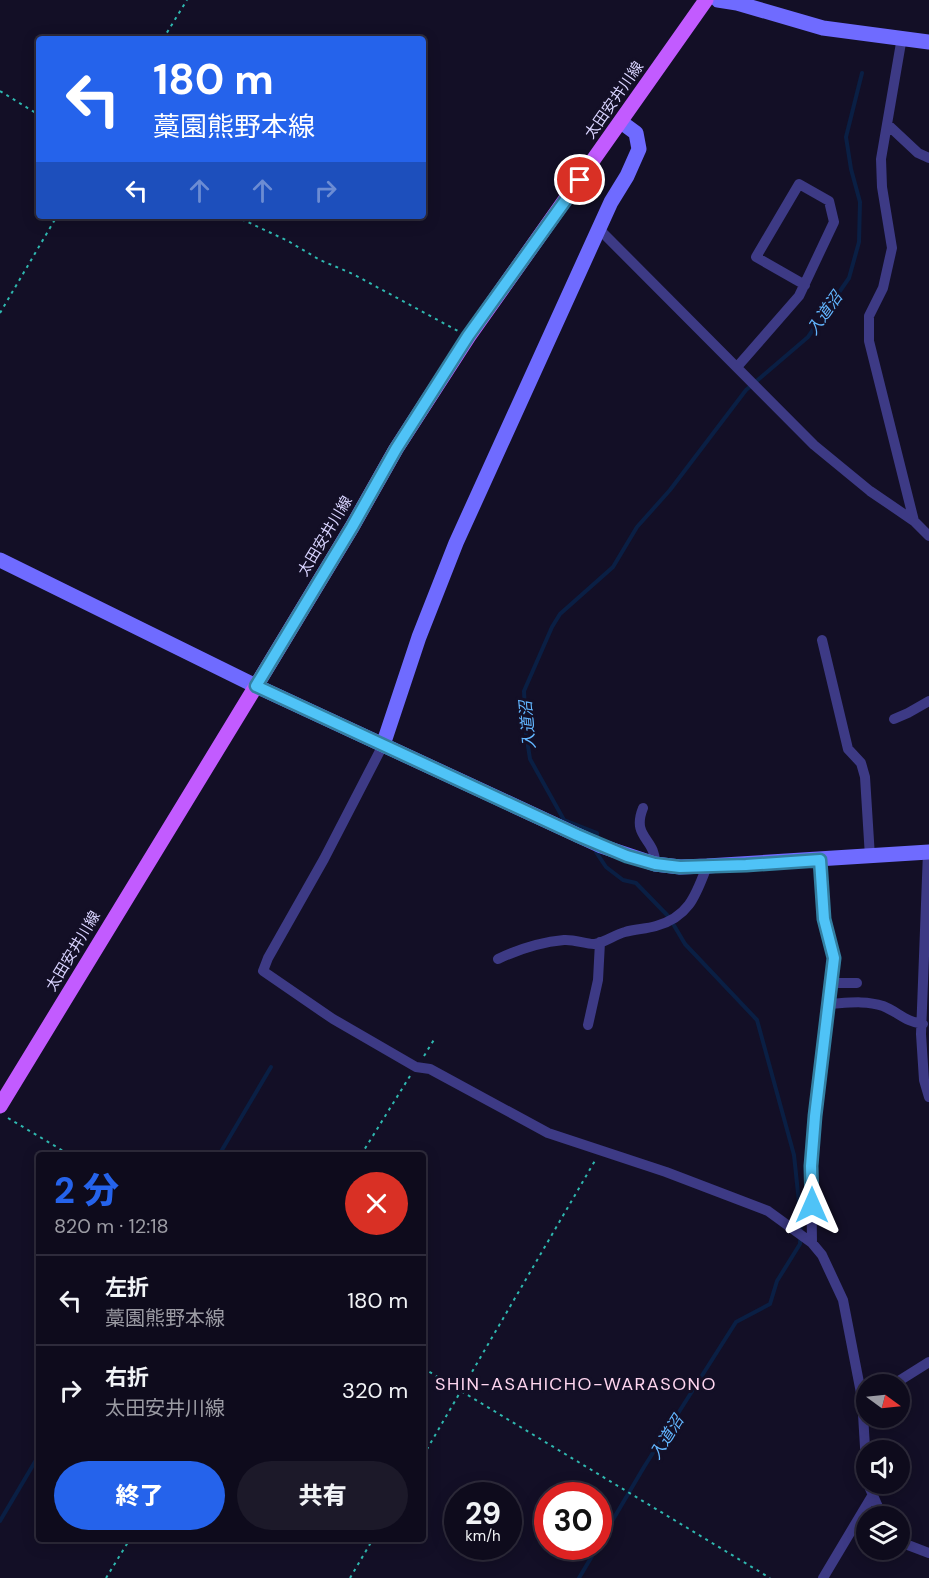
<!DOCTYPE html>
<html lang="ja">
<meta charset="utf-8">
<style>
:root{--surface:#0e0b1c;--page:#1c1929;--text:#f1f3f6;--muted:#9b9ba3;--line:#2e2b3b;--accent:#2563eb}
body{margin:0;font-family:"DM Sans","Noto Sans JP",sans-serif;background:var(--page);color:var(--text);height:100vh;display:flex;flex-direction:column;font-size:22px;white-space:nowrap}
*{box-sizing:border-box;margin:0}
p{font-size:20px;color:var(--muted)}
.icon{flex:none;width:33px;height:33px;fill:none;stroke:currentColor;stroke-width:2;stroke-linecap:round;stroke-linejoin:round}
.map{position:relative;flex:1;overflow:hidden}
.details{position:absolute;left:36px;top:1152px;width:390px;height:390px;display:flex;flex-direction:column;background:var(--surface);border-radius:6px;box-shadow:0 3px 15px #0003,0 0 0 2px var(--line)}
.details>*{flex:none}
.banner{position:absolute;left:36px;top:36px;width:390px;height:183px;border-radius:6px;box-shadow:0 3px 15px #0003,0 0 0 2px var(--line);background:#2563eb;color:#fff;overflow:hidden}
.needle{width:39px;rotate:105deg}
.fabs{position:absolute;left:856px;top:1374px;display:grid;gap:12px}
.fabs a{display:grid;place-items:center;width:54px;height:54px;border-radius:50%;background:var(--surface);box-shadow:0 3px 15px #0003,0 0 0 2px var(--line);font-size:30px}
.speed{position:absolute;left:444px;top:1482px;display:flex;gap:12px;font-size:30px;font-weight:700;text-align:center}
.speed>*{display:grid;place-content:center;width:78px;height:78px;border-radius:50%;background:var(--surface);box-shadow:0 3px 15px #0003,0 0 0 2px var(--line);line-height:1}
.speed small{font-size:15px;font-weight:400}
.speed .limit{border:9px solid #d22;background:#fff;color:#111}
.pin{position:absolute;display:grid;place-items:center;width:51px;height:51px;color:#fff;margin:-26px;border:3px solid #fff;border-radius:50%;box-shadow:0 2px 6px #0007}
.me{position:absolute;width:66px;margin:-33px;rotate:0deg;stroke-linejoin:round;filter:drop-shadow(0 0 4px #0008)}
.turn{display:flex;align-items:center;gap:21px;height:126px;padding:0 18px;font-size:27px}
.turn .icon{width:78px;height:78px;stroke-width:2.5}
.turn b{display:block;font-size:42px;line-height:51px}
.lanes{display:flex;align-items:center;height:57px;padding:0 18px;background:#0003;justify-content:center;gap:30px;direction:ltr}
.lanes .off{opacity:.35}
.round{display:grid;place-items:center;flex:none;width:63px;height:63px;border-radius:32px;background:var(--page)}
.head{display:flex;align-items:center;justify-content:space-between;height:102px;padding:0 18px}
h1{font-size:36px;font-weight:800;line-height:45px;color:var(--accent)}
.button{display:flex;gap:12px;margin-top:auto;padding:12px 18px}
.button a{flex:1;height:69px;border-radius:36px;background:var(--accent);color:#fff;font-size:24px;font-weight:800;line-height:69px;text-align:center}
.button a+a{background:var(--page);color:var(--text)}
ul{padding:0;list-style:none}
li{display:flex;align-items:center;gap:18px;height:90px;padding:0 18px;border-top:2px solid var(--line)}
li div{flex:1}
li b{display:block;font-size:22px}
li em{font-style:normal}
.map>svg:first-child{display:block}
</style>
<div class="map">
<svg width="929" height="1578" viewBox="0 0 929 1578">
<rect width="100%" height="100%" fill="#130f26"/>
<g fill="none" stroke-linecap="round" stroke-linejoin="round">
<!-- stream -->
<path stroke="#0a1f44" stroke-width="4" d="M597 841V833L564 820 530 759 526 733 524 691 552 627 560 614 613 567 637 527 670 490 746 390 808 337 849 278 859 242 860 202 851 169 846 137 862 73
M596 849V852L606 867 623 880 636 883 669 917 685 944 757 1020 794 1155 801 1221 800 1244 777 1281 770 1304 736 1322 644 1467 598 1545
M219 1155 271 1067
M0 1521 39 1455
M579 1578 598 1546"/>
<!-- path -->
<path stroke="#2fb8b0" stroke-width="2" stroke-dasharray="3 4.5" stroke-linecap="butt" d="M163 39 187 0
M0 91 39 115
M235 216 288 241 320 260 353 274 458 331
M0 313 57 216
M424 1056 435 1038
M8 1118 70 1155
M361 1155 410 1076
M423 1368 770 1578
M423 1456 596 1159
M106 1578 130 1539
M350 1578 373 1539"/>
<!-- street -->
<path stroke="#3d3a85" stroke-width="10" d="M902 37 881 159 882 187 892 248 883 288 869 316V341L914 521
M887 124 918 153 929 158
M600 230 814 445 870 491 914 521 929 536
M737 367 799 296 834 222 829 201 799 184 756 257 805 285
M822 640 848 749 861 763 865 777 870 857
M894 719 908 713 929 701
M383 745 324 859 268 958 263 971 333 1019 416 1067 430 1069 548 1133 666 1172 768 1211 812 1243 822 1255 843 1300 862 1398 867 1480
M643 808C631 838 656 838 655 864
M928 852 921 1034 924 1080 929 1097
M498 959C517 950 542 942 564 940 574 939 588 945 595 944 606 942 614 935 625 932 635 929 646 929 656 926 689 917 696 895 707 866
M831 983H857
M829 1004C847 1003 865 1000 883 1006 898 1012 906 1022 923 1024
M588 1025 598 980 600 942
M812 1243 811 1166 815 1116 834 958 824 919 820 860
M894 1384 929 1362
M868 1484 882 1516
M900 1542 929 1553
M823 1578 872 1496"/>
<!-- secondary -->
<path stroke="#6f6bff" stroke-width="15" d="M718 0 737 3 823 28 929 42
M0 560 256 686 601 846 655 864 680 867 707 866 929 852
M383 745 419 637 456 543 611 202 627 176 639 149 636 133 621 122"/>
<!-- primary -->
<path stroke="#c25bff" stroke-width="15" d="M0 1106 256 686 352 527 396 449 469 336 706 0"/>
</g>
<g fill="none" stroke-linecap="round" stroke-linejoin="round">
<!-- route casing -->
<g stroke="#337fa1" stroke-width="15">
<path id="route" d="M580 180 468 336 396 449 352 527 256 686 577 835 627 856 655 864 680 867 746 865 820 860 824 919 834 958 815 1116 811 1166 812 1205"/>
</g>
<!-- route -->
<use href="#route" stroke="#4fc3f7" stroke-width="10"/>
</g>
<g text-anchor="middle" stroke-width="6" stroke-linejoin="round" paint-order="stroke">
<!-- street labels -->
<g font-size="15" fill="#d9d4ff" stroke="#130f26">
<text transform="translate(614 100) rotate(-55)" y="5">太田安井川線</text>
<text transform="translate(325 536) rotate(-59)" y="5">太田安井川線</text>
<text transform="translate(73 951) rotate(-59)" y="5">太田安井川線</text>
</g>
<!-- water labels -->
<g font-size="16" font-style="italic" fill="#62b6ff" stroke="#130f26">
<text transform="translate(824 313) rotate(-55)" y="6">入道沼</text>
<text transform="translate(527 725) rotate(-95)" y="6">入道沼</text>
<text transform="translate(666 1437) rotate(-58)" y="6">入道沼</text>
</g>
<!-- quarter labels -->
<g font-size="18" letter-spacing="1.5" fill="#ffd6f0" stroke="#130f26">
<text x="576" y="1390">SHIN-ASAHICHO-WARASONO</text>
</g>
</g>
</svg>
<div class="fabs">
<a><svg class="needle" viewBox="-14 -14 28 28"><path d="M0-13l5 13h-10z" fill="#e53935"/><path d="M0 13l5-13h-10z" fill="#9b9ba3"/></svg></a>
<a><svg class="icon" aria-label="sound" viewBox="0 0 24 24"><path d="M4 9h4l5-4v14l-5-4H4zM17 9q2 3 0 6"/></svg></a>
<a><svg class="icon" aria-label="layers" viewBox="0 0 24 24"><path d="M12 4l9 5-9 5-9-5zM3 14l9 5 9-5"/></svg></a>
</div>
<div class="speed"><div>29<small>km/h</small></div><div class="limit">30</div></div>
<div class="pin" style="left:580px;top:180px;background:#d93025"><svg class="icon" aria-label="arrive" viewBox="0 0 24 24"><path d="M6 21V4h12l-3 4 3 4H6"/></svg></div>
<svg class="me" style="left:812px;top:1205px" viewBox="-20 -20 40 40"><path d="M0-17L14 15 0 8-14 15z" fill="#4fc3f7" stroke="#fff" stroke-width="4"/></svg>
<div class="banner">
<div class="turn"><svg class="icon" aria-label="left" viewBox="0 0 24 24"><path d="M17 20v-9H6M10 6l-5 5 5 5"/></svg><div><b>180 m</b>藁園熊野本線</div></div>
<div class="lanes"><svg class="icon" aria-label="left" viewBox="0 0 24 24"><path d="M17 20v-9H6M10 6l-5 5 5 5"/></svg><svg class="icon off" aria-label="ahead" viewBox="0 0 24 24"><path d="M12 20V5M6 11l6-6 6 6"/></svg><svg class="icon off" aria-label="ahead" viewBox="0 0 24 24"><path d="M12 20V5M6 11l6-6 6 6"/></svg><svg class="icon off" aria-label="right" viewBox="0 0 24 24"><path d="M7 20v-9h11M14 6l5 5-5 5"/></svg></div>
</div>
<section class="details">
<div class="head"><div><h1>2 分</h1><p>820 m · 12:18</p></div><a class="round" style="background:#d93025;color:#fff"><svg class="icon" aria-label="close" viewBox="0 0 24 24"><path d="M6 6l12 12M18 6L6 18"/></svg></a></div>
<ul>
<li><svg class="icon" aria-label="left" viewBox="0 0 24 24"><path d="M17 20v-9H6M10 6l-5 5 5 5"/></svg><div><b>左折</b><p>藁園熊野本線</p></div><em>180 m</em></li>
<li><svg class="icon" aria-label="right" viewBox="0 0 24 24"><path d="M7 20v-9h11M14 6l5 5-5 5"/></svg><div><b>右折</b><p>太田安井川線</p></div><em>320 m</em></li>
</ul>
<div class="button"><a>終了</a><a>共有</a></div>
</section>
</div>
